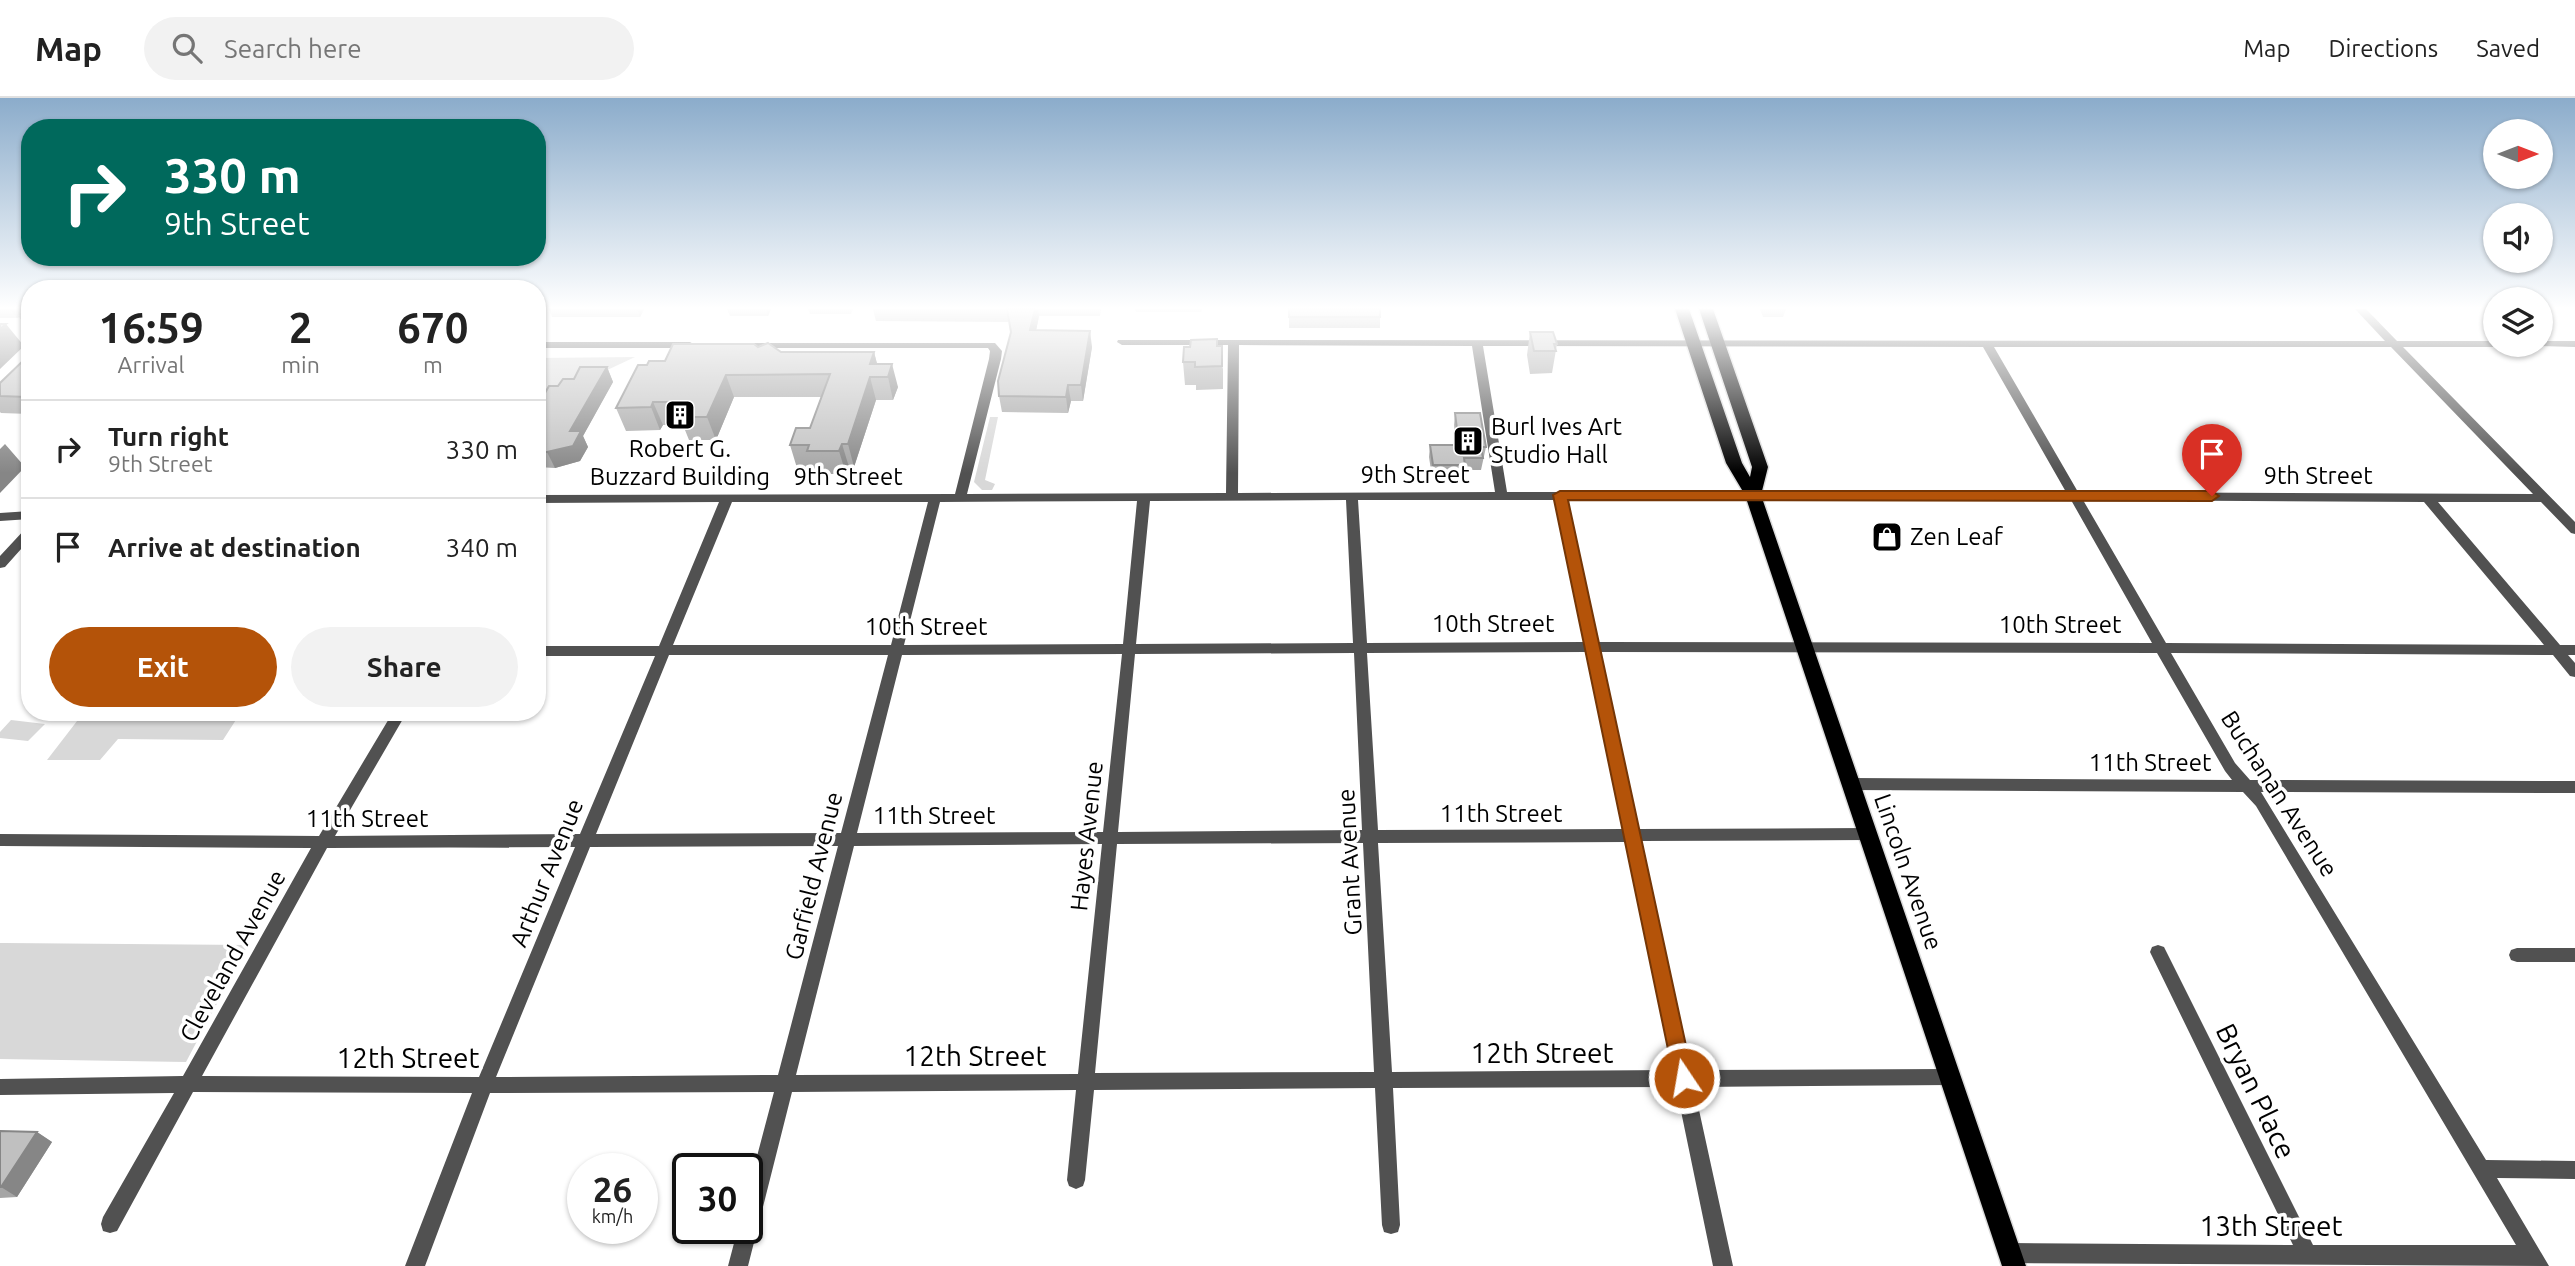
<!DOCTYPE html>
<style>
:root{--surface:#fff;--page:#f2f2f2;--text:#222;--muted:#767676;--line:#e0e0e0;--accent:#b45309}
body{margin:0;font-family:Ubuntu,sans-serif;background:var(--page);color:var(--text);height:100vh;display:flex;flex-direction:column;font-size:26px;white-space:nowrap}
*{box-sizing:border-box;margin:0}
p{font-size:23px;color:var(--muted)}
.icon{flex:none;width:38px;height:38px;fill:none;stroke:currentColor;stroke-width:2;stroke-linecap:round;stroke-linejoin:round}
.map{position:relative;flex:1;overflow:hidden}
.sheet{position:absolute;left:21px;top:182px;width:525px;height:441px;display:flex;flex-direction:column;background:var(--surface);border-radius:28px;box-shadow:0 2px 5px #0004}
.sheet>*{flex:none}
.hud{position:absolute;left:21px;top:21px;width:525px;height:147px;border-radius:28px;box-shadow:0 2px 5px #0004;background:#00695c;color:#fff;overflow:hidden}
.needle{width:46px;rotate:90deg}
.tools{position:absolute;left:2483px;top:21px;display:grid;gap:14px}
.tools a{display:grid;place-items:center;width:70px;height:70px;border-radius:50%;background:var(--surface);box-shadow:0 2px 5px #0004;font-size:35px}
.speed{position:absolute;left:567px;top:1055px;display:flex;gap:14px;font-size:35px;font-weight:700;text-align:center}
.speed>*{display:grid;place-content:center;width:91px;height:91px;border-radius:50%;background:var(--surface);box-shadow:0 2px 5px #0004;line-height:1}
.speed small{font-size:18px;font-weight:400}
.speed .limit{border:4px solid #111;border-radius:10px;background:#fff;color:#111}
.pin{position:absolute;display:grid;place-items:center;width:60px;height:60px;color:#fff;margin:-72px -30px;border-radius:50% 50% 50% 0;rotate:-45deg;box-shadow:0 0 7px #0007}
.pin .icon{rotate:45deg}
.me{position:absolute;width:77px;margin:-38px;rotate:348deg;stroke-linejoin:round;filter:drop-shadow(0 0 5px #0008)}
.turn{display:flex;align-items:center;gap:24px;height:147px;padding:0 28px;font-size:32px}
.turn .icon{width:91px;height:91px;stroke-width:2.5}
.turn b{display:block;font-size:49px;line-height:60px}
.eta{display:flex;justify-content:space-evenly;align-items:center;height:119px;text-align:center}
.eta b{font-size:42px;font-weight:600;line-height:49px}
.action{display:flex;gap:14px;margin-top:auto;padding:14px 28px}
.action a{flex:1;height:80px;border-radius:42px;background:var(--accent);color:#fff;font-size:28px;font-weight:600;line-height:80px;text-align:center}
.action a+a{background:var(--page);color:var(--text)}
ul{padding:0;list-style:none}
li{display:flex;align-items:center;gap:21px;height:98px;padding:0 28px;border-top:2px solid var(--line)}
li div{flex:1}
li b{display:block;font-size:26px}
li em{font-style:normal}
header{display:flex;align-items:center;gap:42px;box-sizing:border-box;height:98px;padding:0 35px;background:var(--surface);border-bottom:2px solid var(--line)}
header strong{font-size:33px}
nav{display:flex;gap:38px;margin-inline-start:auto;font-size:24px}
.search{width:490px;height:63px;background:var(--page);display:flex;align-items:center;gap:18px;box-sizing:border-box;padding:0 24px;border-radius:38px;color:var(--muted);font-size:26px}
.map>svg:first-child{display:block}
</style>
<header>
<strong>Map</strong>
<div class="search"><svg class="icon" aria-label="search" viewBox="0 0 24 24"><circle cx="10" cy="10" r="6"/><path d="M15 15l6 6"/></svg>Search here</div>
<nav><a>Map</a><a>Directions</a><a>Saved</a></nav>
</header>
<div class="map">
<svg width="2575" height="1168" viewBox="0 0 2575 1168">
<rect width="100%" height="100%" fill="#fff"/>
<!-- green -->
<path fill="#d8d8d8" d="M635 259 554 297 537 298V260Z
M990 319H998L985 382 995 386 992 392H982L974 384Z
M84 614H241L223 642 118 641 100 662H47Z
M11 622 45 626 28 643 0 640V634Z
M0 845H5L248 847 186 964 0 961Z"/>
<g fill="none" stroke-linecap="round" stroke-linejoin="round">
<!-- primary casing -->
<g stroke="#dbdbdb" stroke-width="3">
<path id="primary" d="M1675 211H1689L1742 365 1750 379 1752 369 1699 211H1713L1768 369 1761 397 2026 1168H2002L1745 397 1726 365Z"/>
</g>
<!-- street -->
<path fill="#515151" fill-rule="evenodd" d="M2355 211H2366L2397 243H2496V247H2501L2496 249H2403L2575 424V436L2571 435 2541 404H2438L2560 547H2575V557H2568L2575 565V579L2570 578 2553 557 2171 555 2235 665 2250 682 2575 683V695L2261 694 2486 1062 2575 1063V1081L2497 1080 2549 1168 2009 1165 2002 1162 1999 1155 2002 1148 2009 1145 2293 1147 2150 854 2152 849 2158 847 2164 849 2313 1147H2516L2256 708 2243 694 1851 692 1846 690 1844 686 1846 682 1851 680 2232 682 2225 673 2157 555 1600 554 1638 731 1868 730 1873 732 1876 736 1873 740 1868 742 1641 743 1690 972 1950 971 1956 973 1959 979 1956 985 1950 987 1694 989 1733 1168H1713L1676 989 1393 990 1400 1127 1398 1134 1391 1136 1384 1134 1382 1127 1375 990 1094 992 1085 1082 1083 1088 1076 1091 1069 1088 1067 1082 1076 992 792 994 748 1168H728L738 1130H747V1096L774 994 490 995 425 1168H405L472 995 193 994 117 1133 110 1135 103 1133 101 1126 103 1119 174 995 0 997V981L183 978 311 750 0 748V736L319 738 393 614H407L335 738 580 736 655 558H537V548H659L719 404 537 405V397L955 396 989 261 990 253 988 250H738L734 249V245H995L1002 253 1001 261 967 396 1226 395 1228 247H1122L1117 244 1118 242 2385 243ZM1239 247 1472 248 1495 394 1238 395ZM1483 248 1983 249 2066 394H1507ZM1994 249H2391L2533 396 2078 394ZM1346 402 1353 545 1136 546 1150 403ZM1358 402H1555L1584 544 1367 545ZM1567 402H2071L2152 545 1598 544ZM2083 402 2424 404 2544 547 2166 545ZM1137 403 1123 546 904 547 940 404ZM732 404H928L891 547H673ZM1586 554 1623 731 1378 732 1367 555ZM1354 555 1362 732 1118 734 1135 556ZM1122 556 1103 734 857 735 902 557ZM669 557H888L841 735 596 736ZM1626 744 1673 972 1392 974 1378 745ZM1363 745 1374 974 1095 975 1117 746ZM1102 746 1078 976 796 977 854 748ZM838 748 778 977 496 979 590 749ZM575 749 479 979 202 978 327 750Z
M2541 243H2575V249L2537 248 2536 247H2541Z
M537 244H690L695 247 690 250H537Z
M30 413V421L0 423V415Z
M30 429V441L5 469 0 470V458L26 430Z
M2517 850H2575V864H2517L2511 862 2509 857 2511 852Z"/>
<!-- primary -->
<use href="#primary" fill="#000" fill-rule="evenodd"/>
</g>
<!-- wall -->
<path fill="#a5a5a5" d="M0 211H30V232L19 219 17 220H0Z
M549 211H644L640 219H552Z
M727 211H771L768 218H730Z
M808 211H853L851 216H810Z
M873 211H1101L1100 218H1039L1036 232 1092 249 1083 303H1071L1068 315 1002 314 999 298 1011 234 1009 224 876 223Z
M1135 211H1202L1201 214H1136Z
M1289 211 1380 219V230H1289Z
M1760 211H1786L1783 219H1763Z
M1530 234 1557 246 1552 275 1530 276 1527 257Z
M1217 248 1223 271V291L1196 292V287H1185L1183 264Z
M758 249 781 254H874L877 266 898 289 893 302H876L854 369H849L846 376H815L813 370H797L790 347 810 330 821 299H734L716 342H689L683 327H663L660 332 626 333 616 310 647 267 665 263Z
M30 256V316L1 315 0 314V285Z
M607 269 613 284 583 338 588 349 580 363 555 370 537 369V295H545L574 281Z
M1455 315 1486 349 1481 372H1465L1464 379H1432L1429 359 1430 347H1456L1454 327Z
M0 1033 37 1034 52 1044 17 1099 0 1100Z"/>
<!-- shaded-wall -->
<path fill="#868686" d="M10 211H27L17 216 19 219 17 220Z
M637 211H644L640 219Z
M766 211H771L768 218Z
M1035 211H1038L1039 218 1033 248 1030 232Z
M6 226 24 248 0 271V231Z
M1090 233 1092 249 1083 303 1081 287Z
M874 254 880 277 870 266Z
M892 266 898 289 893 302 888 279Z
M607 269 613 284 583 338 588 349 580 363 555 370 547 354 570 333Z
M726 277 734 299 716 342 707 319Z
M870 279 876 302 854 369 848 346Z
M1068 287 1071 303 1068 315 1066 299Z
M653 304 663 327 660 332 651 309Z
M5 346 25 369 0 395V351Z
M842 346 849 369 846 376 839 353Z
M37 1034 52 1044 17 1099 1 1089Z"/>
<!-- building -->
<path fill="#c0c0c0" stroke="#868686" stroke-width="2" d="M22 211H30V216H17Z
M1007 211H1035L1030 232 1090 233 1081 287H1068L1066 299 999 298 998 283 1011 234Z
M1289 211H1380V219H1289Z
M0 226H6L0 231Z
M1530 234H1553L1557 246H1554L1556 253H1534Z
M1217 241V248H1222V268L1195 269V264H1183L1184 249H1190L1191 242Z
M768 245 781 254H874L870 266H892L888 279H870L848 346H842L839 353H807L809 347H790L796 330H810L830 276 726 277 707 319H680L687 304H653L651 309 616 310 638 267H647L649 263H665L673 246H754L758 249Z
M30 256V278L26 281H30V296L27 299 0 298V285Z
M580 269H607L570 333H581L573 348 547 354H537V295H545L549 288H558L563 281H574Z
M1455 315H1480L1486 349H1481L1483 360H1464L1465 367H1433L1430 347H1459Z
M0 1033 37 1034 1 1089H0Z"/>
<!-- sky -->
<linearGradient id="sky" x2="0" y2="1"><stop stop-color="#8baccb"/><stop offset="0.56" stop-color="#fff"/><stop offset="1" stop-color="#fff" stop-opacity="0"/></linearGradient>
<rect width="2575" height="375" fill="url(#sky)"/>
<!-- route -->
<path fill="#b45309" stroke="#753606" stroke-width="2" d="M1560 393H2212L2219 398 2212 403 1568 402 1693 980 1691 987 1684 990 1676 987 1674 980 1553 397Z"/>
<!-- icons -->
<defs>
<g id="building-square" transform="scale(1.575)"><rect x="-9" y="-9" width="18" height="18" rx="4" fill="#000" stroke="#fff"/><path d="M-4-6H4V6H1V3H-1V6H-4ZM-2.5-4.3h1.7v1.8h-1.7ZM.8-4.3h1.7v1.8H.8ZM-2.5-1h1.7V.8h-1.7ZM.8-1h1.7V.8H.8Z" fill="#fff"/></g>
<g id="shop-square" transform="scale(1.575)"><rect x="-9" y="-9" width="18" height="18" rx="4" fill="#000" stroke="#fff"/><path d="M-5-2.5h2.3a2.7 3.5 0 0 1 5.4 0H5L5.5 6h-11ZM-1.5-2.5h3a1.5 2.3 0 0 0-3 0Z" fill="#fff"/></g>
</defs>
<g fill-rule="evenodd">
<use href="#building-square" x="680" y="317"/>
<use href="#building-square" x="1468" y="343"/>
<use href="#shop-square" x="1887" y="439"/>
</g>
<g text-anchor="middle" stroke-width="7" stroke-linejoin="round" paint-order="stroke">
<!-- poi labels -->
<g font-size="24" fill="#000" stroke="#fff" text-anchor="start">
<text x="1491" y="337">Burl Ives Art<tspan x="1491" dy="28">Studio Hall</tspan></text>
<text x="680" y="359" text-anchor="middle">Robert G.<tspan x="680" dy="28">Buzzard Building</tspan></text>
<text x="1910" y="447">Zen Leaf</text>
</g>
<!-- street labels -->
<g font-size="24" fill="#000" stroke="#fff">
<text x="1415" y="385">9th Street</text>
<text x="2318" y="386">9th Street</text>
<text x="848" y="387">9th Street</text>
<text x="1493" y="534">10th Street</text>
<text x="2060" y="535">10th Street</text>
<text x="926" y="537">10th Street</text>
<text x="2150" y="673">11th Street</text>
<text transform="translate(2279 696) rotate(57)" y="8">Buchanan Avenue</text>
<text x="1501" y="724">11th Street</text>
<text x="934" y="726">11th Street</text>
<text x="367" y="729">11th Street</text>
<text transform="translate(1087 738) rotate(-84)" y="8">Hayes Avenue</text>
<text transform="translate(1350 764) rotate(-93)" y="8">Grant Avenue</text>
<text transform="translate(1908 774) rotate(71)" y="8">Lincoln Avenue</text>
<text transform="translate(547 775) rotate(-68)" y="8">Arthur Avenue</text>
<text transform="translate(814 778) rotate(-76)" y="8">Garfield Avenue</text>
<text transform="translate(233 858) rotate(-61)" y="8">Cleveland Avenue</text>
</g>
<!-- near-street labels -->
<g font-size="28" fill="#000" stroke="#fff">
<text x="1542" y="965">12th Street</text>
<text x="975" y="968">12th Street</text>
<text x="408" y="970">12th Street</text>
<text transform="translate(2256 993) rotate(64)" y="10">Bryan Place</text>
<text x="2271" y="1138">13th Street</text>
</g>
</g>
</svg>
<div class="tools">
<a><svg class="needle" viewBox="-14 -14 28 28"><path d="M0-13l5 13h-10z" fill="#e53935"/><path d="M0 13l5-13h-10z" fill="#767676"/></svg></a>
<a><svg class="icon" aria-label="sound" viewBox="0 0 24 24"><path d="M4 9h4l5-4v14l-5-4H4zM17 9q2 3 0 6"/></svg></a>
<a><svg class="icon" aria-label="layers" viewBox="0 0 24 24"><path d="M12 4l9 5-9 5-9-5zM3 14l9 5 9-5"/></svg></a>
</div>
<div class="speed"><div>26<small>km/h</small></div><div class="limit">30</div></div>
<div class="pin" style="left:2212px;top:398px;background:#d93025"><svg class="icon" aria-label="arrive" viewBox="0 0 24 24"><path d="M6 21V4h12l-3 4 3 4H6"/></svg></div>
<svg class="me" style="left:1684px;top:980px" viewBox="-20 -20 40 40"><circle r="17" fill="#b45309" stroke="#fff" stroke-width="3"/><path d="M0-11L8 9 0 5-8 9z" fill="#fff"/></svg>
<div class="hud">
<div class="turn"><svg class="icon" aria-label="right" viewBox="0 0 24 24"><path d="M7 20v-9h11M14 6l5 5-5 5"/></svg><div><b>330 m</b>9th Street</div></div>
</div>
<section class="sheet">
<div class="eta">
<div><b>16:59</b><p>Arrival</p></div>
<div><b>2</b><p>min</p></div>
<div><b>670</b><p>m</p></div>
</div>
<ul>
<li><svg class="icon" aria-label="right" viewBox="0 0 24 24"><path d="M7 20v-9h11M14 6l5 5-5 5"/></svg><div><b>Turn right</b><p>9th Street</p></div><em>330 m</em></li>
<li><svg class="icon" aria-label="arrive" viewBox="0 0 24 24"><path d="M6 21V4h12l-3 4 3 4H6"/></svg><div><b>Arrive at destination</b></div><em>340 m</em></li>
</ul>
<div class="action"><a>Exit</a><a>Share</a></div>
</section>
</div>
